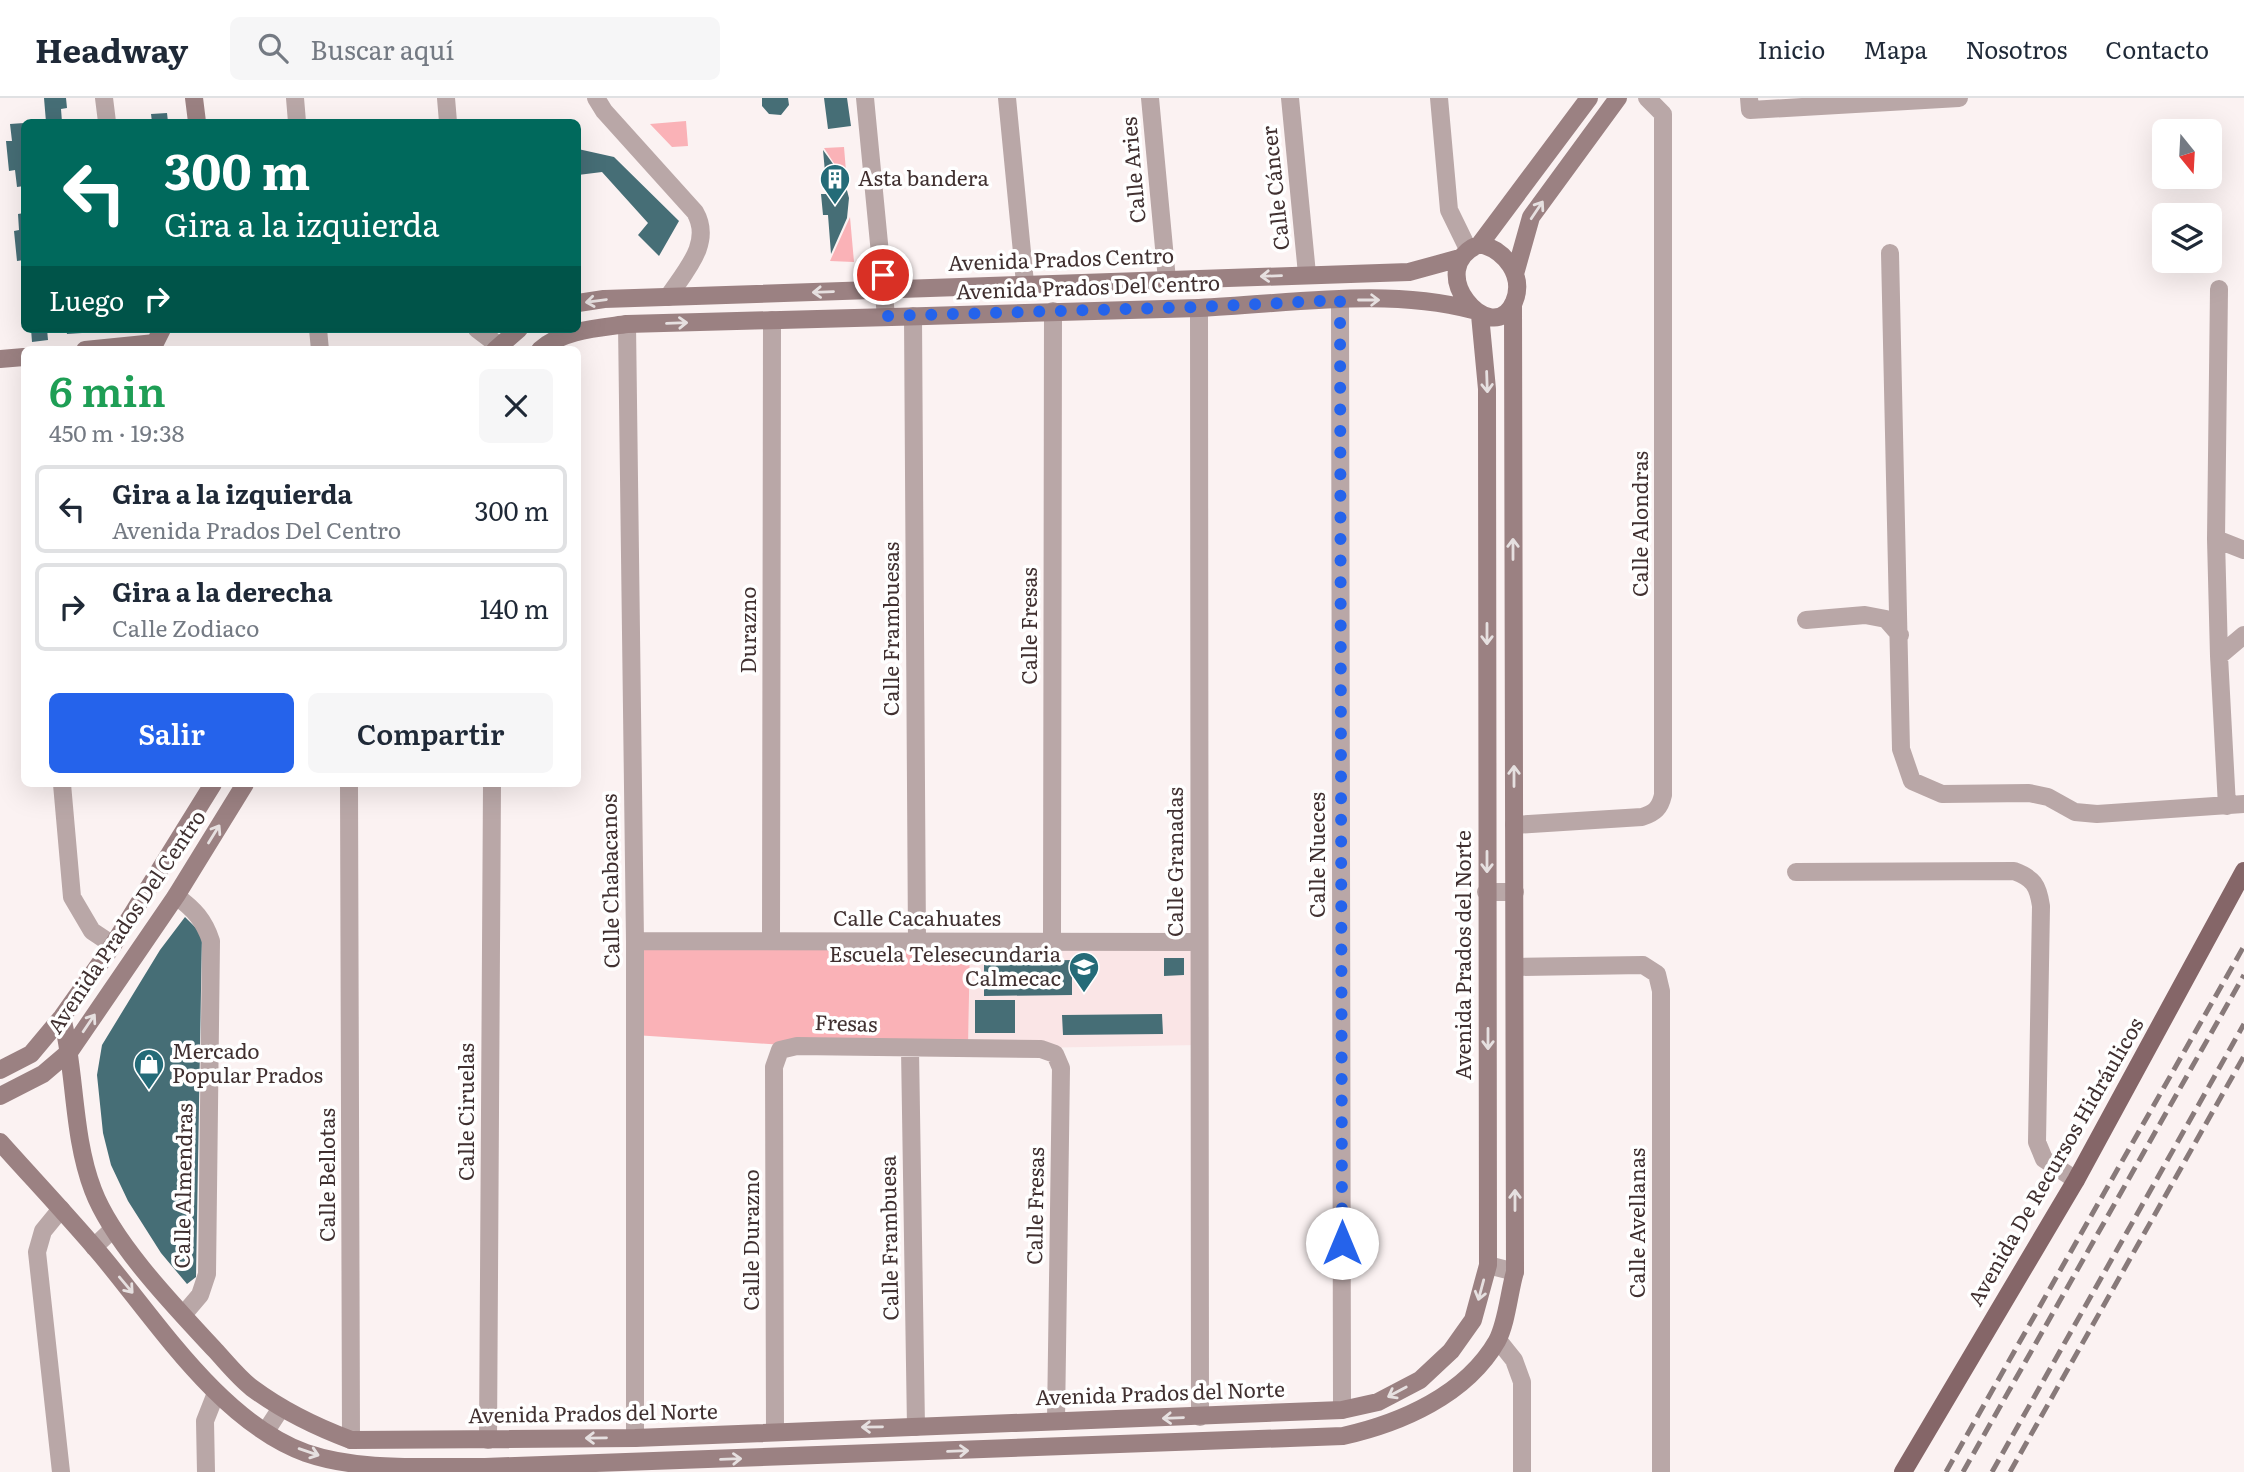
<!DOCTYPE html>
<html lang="es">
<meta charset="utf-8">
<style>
:root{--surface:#fff;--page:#f6f6f7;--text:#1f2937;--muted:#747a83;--line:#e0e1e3;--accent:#2563eb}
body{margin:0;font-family:Literata,serif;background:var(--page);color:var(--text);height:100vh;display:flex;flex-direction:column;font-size:26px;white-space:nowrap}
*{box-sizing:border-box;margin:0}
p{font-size:23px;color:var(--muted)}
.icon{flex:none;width:38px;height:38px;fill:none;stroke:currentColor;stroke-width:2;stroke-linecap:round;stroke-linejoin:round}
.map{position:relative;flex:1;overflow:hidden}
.drawer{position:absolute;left:21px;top:248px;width:560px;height:441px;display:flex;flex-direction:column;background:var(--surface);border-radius:10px;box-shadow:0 7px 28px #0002}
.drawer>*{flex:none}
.banner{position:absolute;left:21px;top:21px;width:560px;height:214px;border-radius:10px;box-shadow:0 7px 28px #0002;background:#00695c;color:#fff;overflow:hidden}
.needle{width:46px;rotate:162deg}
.fabs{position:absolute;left:2152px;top:21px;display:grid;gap:14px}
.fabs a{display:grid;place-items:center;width:70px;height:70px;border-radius:10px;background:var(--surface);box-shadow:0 7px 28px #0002;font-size:35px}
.pin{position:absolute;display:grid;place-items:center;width:60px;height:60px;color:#fff;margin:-30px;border:4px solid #fff;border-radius:50%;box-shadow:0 2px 7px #0007}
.me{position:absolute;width:77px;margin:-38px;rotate:0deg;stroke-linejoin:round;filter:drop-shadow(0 0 5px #0008)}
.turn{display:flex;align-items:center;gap:24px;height:147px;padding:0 28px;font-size:32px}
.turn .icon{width:91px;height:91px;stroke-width:2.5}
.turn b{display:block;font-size:49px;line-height:60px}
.then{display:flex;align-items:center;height:66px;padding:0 28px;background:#0003;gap:14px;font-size:26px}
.round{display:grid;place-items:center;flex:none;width:74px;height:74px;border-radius:10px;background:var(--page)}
.summary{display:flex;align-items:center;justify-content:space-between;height:119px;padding:0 28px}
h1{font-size:42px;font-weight:600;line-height:52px;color:#1e9e55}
.primary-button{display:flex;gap:14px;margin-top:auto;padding:14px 28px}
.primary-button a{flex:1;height:80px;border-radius:10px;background:var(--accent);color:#fff;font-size:28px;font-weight:600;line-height:80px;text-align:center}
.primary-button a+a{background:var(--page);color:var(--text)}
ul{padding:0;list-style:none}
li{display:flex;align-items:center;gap:21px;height:88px;margin:0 14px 10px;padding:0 14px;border:4px solid var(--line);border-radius:10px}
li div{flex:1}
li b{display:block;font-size:26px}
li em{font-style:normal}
header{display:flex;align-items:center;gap:42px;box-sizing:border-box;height:98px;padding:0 35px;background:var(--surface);border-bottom:2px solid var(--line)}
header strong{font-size:33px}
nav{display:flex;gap:38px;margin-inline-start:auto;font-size:24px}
.search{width:490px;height:63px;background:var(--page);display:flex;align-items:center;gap:18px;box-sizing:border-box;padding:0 24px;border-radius:10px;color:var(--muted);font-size:26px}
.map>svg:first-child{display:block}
</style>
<header>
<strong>Headway</strong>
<div class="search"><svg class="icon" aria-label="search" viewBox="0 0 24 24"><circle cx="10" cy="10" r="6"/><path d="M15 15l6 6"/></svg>Buscar aquí</div>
<nav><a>Inicio</a><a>Mapa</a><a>Nosotros</a><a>Contacto</a></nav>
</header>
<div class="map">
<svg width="2244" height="1374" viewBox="0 0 2244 1374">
<rect width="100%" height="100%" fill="#fbf2f2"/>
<!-- built -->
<path fill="#fae5e6" d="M970 844H1199V947L968 951Z"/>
<!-- green -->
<path fill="#fab2b7" d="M686 23 688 48 672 49 650 26Z
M844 49 847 85 824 50Z
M850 119 854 164 830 163Z
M635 843 970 844 968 951 797 948 635 937Z"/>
<!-- building -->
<path fill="#466e76" d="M44 0H66L67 10 61 11 62 24H46Z
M762 0H788L789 7 781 17 769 16 762 8Z
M824 0H847L851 28 828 31Z
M167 15 168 24H152L151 16Z
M24 25V88L17 89 15 72 9 73 6 43H12L10 26Z
M578 51 614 59 679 123 659 158 638 137 648 125 602 74 578 77Z
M823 52 844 81 849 100 847 120 831 156 828 117H823L821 96H827Z
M24 115V162L17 163 14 133 19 132 18 116Z
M31 231H47L48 242 32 244Z
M66 231H82V235L67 236Z
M185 819 202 836 196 1179 187 1186 161 1155 128 1103 111 1067 103 1035 97 977 102 947 160 852Z
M1164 860H1184V877L1164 878Z
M1072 862V897L984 898V864Z
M975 902H1015V935H975Z
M1162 916 1163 936 1063 937 1062 917Z"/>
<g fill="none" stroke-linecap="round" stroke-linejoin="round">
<!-- street -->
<path stroke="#b9a7a7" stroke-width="18" d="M104 0 107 24
M295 0 297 24
M446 0 448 24
M596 0 604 13 695 114C713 145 685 173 668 199
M865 0 886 218
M1007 0 1025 185
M1150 0 1167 182
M1290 0 1307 176
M1439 0 1449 112 1468 151
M1749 0 1750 12 1959 0
M1890 155 1901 651 1912 683 1942 696 2029 695 2048 699 2075 714 2097 716 2244 706
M1340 202 1342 1312
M1199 210 1200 1319
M913 218 917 844
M627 226 635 843V1340
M318 231 320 252
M477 231 498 247
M2216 441 2244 452
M1806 522 1865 517 1886 521 1900 537
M2219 558 2216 441 2219 191
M62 686 72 799 92 833 113 847
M349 686 351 1342
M2227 708 2219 558 2244 537
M1514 727 1642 719C1655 715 1660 710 1663 697V16L1647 0
M1796 774 2014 773C2033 780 2038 787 2041 808L2037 1044 2044 1061 2076 1082
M1486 794H1515
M176 798C194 811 204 822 211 843L207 1176 200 1197 183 1217
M635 843 1199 844
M771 843 772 222
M1052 844 1053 213
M1516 869 1643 867 1657 876 1661 893V1374
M910 951 916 1329
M61 1111 43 1133 37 1154 61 1374
M94 1149 113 1131
M1488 1167 1515 1174
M1498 1242 1514 1262 1522 1284V1374
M266 1333 281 1310
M775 1333 774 969 780 952 797 948 1041 951 1055 956 1061 970 1056 1323
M488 1342 492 686
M206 1374 205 1323 216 1295"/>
<!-- secondary -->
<path stroke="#9b8182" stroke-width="18" d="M194 0 197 24
M1480 146C1505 152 1525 178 1514 204 1492 254 1420 170 1480 146Z
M1480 146 1589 0
M1515 176 1531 119 1618 0
M578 205 604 201 1409 174 1460 160
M85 252 155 245 162 231
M495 252 519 231
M540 252C562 232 599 230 627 226 818 220 1008 217 1199 210 1289 206 1385 189 1473 212
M0 261 24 259
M62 919C76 975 72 1037 93 1092 113 1145 176 1210 215 1252 227 1265 239 1280 252 1290 283 1313 316 1329 351 1342L635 1340 1342 1312 1378 1304 1420 1282 1451 1253 1473 1222 1488 1167 1487 291 1480 217
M0 972 31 956 62 919 113 847 213 686
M0 998 43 976 70 953 176 798 245 686
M0 1044C34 1082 69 1119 102 1158 158 1225 221 1324 306 1355 361 1374 427 1368 485 1369L1343 1338C1401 1325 1466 1297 1497 1243 1507 1224 1509 1194 1515 1174L1513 207"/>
<!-- primary -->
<path stroke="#856668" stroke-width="18" d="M1903 1374 2076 1082 2244 773"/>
<!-- rail -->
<path stroke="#887a7a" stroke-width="5" stroke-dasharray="14 7" stroke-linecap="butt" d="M1946 1374 2244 848
M1963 1374 2244 877
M1992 1374 2244 926
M2010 1374 2244 958"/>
</g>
<!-- one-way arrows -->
<defs><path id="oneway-shaft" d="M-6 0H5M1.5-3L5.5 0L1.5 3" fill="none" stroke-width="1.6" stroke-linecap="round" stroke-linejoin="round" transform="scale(1.75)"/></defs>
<g stroke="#e6e0e0">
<use href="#oneway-shaft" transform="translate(1537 112) rotate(-56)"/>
<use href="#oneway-shaft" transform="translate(1271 178) rotate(178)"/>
<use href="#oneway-shaft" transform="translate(823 194) rotate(178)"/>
<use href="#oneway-shaft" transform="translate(1369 202)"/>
<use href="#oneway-shaft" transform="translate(596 203) rotate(172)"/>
<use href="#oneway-shaft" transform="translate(677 225) rotate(-2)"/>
<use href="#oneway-shaft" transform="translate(1487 284) rotate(88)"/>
<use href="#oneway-shaft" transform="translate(1513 451) rotate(-90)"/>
<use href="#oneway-shaft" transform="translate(1487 536) rotate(90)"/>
<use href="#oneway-shaft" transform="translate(1514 678) rotate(-90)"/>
<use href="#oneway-shaft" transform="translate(214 736) rotate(-58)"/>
<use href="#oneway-shaft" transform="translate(1487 764) rotate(90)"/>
<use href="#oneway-shaft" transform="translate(89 925) rotate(-56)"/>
<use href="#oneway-shaft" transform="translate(1488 941) rotate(90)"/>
<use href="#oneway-shaft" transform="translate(1515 1102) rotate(-90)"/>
<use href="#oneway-shaft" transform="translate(126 1187) rotate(50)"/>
<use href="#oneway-shaft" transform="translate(1481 1192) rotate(105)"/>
<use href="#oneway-shaft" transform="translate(1397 1294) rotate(152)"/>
<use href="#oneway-shaft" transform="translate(1173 1320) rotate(178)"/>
<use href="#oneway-shaft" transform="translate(872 1329) rotate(179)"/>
<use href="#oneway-shaft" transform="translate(596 1340) rotate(179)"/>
<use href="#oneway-shaft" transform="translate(958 1353) rotate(-2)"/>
<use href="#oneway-shaft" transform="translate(309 1354) rotate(19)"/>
<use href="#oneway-shaft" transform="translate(731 1361) rotate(-2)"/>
</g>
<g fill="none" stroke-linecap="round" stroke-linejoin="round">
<!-- route -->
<path stroke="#2563eb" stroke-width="12" stroke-dasharray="0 21.6" d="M883 177 886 218 1199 209 1340 202 1342 1145"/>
</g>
<!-- icons -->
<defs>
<g id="building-pin" transform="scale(1.575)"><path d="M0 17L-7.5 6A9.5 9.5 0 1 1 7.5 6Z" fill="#246b78" stroke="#fff"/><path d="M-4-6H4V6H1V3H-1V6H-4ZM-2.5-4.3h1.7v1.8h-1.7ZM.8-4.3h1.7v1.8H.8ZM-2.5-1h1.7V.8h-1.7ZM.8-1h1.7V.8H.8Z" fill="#fff"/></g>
<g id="school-pin" transform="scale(1.575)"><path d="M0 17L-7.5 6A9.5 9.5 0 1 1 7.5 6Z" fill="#246b78" stroke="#fff"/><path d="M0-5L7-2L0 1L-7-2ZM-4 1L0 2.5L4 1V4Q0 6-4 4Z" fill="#fff"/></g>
<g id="shop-pin" transform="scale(1.575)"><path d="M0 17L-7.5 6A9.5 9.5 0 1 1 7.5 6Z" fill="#246b78" stroke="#fff"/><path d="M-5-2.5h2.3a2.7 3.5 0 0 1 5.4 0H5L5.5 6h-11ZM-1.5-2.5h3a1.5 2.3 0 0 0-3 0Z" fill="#fff"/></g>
</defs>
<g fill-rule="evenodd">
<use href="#building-pin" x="835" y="81"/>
<use href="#school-pin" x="1084" y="869"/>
<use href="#shop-pin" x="149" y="966"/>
</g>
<g text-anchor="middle" stroke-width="7" stroke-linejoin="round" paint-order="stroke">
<!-- street labels -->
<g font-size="21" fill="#403030" stroke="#fff">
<text transform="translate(1134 72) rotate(-95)" y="7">Calle Aries</text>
<text transform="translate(1276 90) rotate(-96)" y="7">Calle Cáncer</text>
<text transform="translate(1061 162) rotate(-2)" y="7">Avenida Prados Centro</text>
<text transform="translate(1088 190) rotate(-2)" y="7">Avenida Prados Del Centro</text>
<text transform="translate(1641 426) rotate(-90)" y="7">Calle Alondras</text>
<text transform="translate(1030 528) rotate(-90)" y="7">Calle Fresas</text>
<text transform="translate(892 531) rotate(-90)" y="7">Calle Frambuesas</text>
<text transform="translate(749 532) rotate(-90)" y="7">Durazno</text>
<text transform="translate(1318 757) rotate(-90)" y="7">Calle Nueces</text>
<text transform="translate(1176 764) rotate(-90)" y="7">Calle Granadas</text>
<text transform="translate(611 783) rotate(-91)" y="7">Calle Chabacanos</text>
<text x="917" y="828">Calle Cacahuates</text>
<text transform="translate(127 824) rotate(-56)" y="7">Avenida Prados Del Centro</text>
<text transform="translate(1464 857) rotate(-90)" y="7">Avenida Prados del Norte</text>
<text transform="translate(846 926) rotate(2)" y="7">Fresas</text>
<text transform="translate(467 1014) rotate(-90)" y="7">Calle Ciruelas</text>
<text transform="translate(2056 1064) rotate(-60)" y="7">Avenida De Recursos Hidráulicos</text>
<text transform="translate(328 1077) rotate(-90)" y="7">Calle Bellotas</text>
<text transform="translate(184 1088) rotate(-89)" y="7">Calle Almendras</text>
<text transform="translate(1036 1108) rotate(-89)" y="7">Calle Fresas</text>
<text transform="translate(1638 1125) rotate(-90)" y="7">Calle Avellanas</text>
<text transform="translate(890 1140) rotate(-91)" y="7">Calle Frambuesa</text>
<text transform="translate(752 1142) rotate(-90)" y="7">Calle Durazno</text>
<text transform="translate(1160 1296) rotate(-2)" y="7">Avenida Prados del Norte</text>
<text transform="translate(593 1316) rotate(-1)" y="7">Avenida Prados del Norte</text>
</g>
<!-- poi labels -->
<g font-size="21" fill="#403030" stroke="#fff" text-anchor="start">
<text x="858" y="88">Asta bandera</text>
<text x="1061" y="864" text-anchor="end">Escuela Telesecundaria<tspan x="1061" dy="24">Calmecac</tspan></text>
<text x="172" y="961">Mercado<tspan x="172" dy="24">Popular Prados</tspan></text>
</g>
</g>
</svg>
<div class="fabs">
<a><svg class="needle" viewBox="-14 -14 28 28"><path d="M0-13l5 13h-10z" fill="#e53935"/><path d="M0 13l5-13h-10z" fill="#747a83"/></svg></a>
<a><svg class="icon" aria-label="layers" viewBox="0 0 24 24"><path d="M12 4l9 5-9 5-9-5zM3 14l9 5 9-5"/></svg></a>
</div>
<div class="pin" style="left:883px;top:177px;background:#d93025"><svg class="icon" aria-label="arrive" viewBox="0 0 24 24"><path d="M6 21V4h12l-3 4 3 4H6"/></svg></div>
<svg class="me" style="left:1342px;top:1145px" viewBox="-20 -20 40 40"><circle r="19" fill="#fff"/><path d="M0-13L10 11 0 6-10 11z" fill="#2563eb"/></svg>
<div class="banner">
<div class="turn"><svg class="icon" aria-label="left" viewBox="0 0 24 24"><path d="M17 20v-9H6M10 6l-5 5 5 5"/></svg><div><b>300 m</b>Gira a la izquierda</div></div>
<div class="then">Luego<svg class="icon" aria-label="right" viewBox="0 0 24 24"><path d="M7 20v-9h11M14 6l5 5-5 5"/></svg></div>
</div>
<section class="drawer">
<div class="summary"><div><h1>6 min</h1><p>450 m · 19:38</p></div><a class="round"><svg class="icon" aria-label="close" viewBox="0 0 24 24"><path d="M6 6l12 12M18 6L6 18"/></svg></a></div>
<ul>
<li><svg class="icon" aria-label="left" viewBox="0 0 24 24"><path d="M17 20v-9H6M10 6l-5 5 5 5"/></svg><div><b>Gira a la izquierda</b><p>Avenida Prados Del Centro</p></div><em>300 m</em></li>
<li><svg class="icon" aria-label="right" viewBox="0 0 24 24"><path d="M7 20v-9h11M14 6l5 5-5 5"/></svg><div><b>Gira a la derecha</b><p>Calle Zodiaco</p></div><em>140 m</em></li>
</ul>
<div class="primary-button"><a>Salir</a><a>Compartir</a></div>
</section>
</div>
